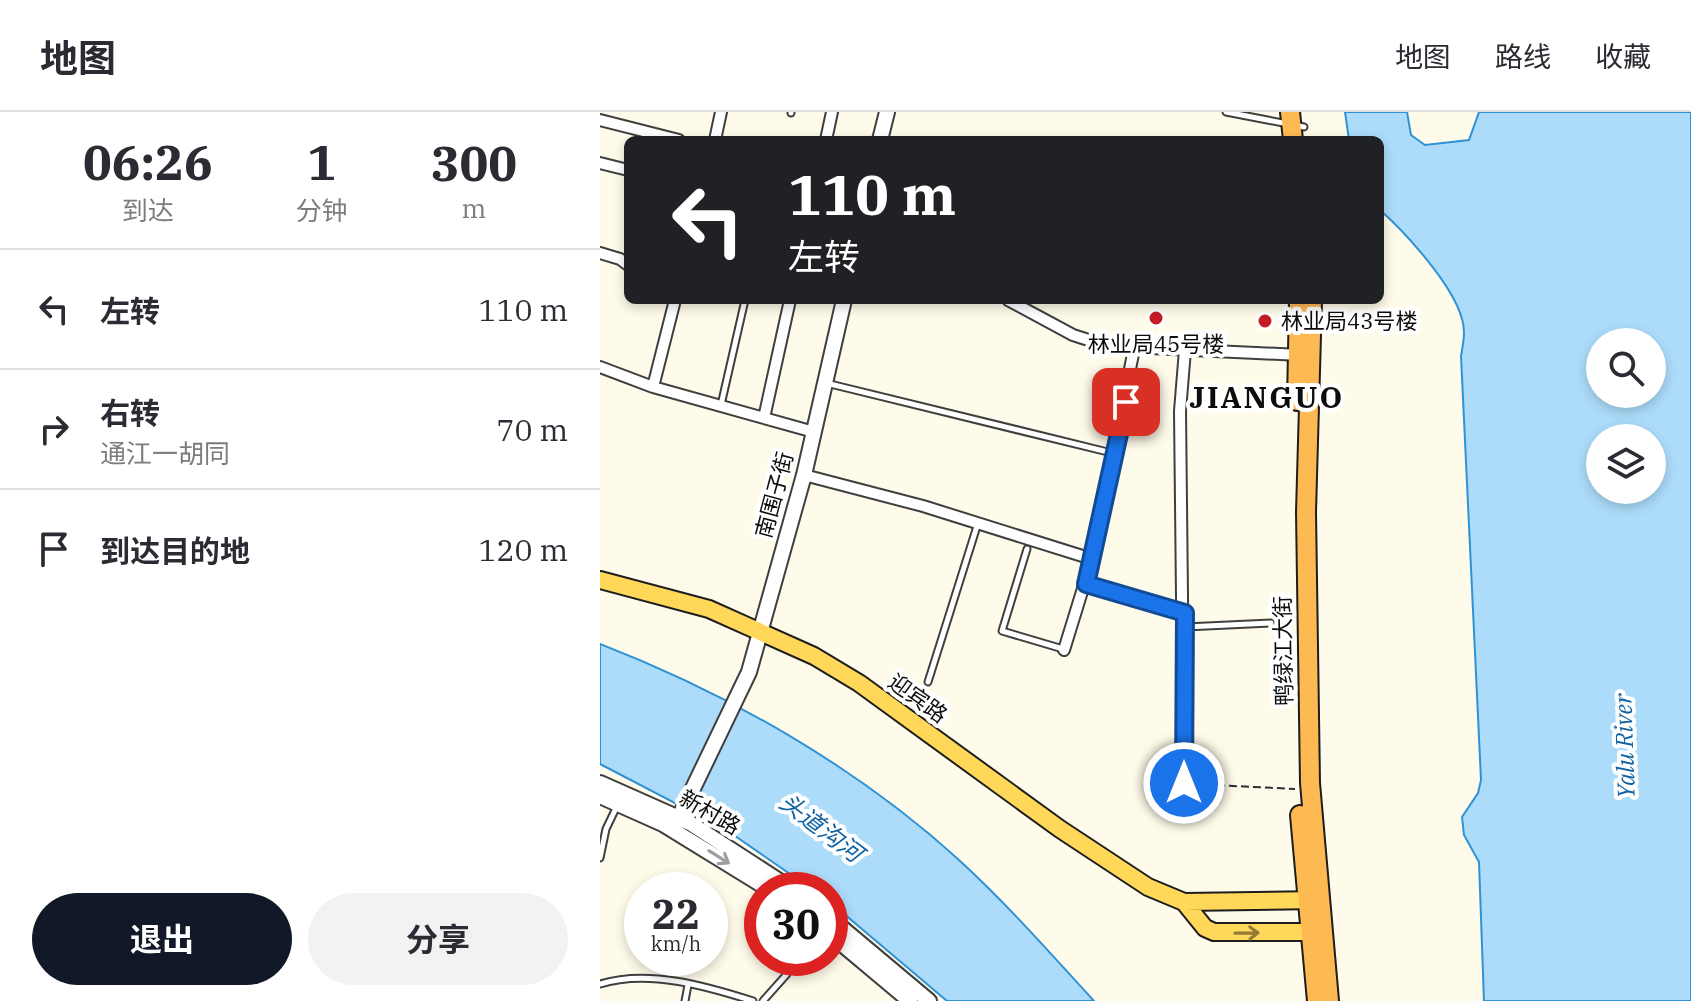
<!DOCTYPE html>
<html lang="zh">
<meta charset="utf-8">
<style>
:root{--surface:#fff;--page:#f2f2f3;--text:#2b2b33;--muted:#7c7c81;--line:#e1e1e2;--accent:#111827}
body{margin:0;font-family:"IBM Plex Serif","Noto Sans SC",serif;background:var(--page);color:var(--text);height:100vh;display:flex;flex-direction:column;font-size:30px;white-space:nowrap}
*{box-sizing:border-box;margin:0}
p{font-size:26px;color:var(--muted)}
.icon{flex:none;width:44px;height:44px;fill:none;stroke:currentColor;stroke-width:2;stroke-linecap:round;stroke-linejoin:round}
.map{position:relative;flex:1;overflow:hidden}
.panel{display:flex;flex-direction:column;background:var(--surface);width:600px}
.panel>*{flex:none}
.top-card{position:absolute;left:24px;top:24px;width:760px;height:168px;border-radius:12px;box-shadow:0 4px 12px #0003;background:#202124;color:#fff;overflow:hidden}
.tools{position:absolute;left:986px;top:216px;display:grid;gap:16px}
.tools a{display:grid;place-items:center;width:80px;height:80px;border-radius:50%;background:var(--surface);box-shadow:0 4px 12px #0003;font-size:40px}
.speed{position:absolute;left:24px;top:760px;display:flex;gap:16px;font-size:40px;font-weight:700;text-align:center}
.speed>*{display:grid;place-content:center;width:104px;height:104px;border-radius:50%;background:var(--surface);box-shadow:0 4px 12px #0003;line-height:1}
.speed small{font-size:20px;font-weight:400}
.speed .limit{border:12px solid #d22;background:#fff;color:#111}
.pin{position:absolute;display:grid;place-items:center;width:68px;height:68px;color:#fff;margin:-34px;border-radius:16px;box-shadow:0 4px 12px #0006}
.me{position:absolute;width:88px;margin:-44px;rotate:0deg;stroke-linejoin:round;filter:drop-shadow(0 0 6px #0008)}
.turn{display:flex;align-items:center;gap:28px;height:168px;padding:0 32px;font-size:36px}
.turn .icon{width:104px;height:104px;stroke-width:2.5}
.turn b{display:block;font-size:56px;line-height:68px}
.eta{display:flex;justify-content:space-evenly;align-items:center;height:136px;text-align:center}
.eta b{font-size:48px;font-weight:700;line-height:56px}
.cta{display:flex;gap:16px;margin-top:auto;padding:16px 32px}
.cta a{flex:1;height:92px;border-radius:48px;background:var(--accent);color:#fff;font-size:32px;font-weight:700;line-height:92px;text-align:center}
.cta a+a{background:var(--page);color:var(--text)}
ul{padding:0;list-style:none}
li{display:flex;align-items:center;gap:24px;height:120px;padding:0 32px;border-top:2px solid var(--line)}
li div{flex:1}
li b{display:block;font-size:30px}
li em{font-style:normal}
header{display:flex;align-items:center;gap:48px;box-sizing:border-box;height:112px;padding:0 40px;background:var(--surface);border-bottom:2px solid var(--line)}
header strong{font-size:38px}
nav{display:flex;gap:44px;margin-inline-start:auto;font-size:28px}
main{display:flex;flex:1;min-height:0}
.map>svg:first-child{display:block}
</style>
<header>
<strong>地图</strong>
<nav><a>地图</a><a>路线</a><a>收藏</a></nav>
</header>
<main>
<section class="panel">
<div class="eta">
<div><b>06:26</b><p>到达</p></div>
<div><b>1</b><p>分钟</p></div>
<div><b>300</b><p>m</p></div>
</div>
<ul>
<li><svg class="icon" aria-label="left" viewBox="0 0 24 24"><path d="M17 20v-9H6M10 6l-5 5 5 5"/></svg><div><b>左转</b></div><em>110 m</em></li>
<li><svg class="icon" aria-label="right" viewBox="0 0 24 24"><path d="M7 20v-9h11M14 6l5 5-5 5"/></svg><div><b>右转</b><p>通江一胡同</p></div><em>70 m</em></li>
<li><svg class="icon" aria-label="arrive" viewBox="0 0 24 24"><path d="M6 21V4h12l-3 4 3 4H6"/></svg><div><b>到达目的地</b></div><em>120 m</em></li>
</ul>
<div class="cta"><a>退出</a><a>分享</a></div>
</section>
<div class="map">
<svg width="1091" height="889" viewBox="0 0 1091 889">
<rect width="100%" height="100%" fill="#fffbea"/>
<!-- water -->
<path fill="#acdcfa" stroke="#2f92d5" stroke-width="2" fill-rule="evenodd" d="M745 0H807L811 23 825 33 869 28 879 0H1091V889H884L879 750 864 723 862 705 878 681 881 668 861 244C863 232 866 219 862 207 853 173 806 121 780 98V28H749ZM1000 230H1052V282H1000ZM1000 326H1052V378H1000Z
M0 532C129 582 257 655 359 748 407 792 450 841 494 889H347L230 790V778H213L125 717 0 652Z"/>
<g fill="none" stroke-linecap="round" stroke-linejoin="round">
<!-- service casing -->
<g stroke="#3f3f3f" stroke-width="9">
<path id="service" d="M626 0 704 15
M191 1V0
M226 271 512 341
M121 293 145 188
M427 437 402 519 463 537
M585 515 671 511
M328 570 378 411
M0 746 6 717 17 694
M0 872C48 857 106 874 153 889
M85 889 88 873
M163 889 187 862"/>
</g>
<!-- minor casing -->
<g stroke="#3f3f3f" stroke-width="14">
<path id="minor" d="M0 8 79 28
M115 28 121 0
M226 28 232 0
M0 51 28 58
M0 141 20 147 28 153
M408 188 473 223 507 234 700 243
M0 255 53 275 214 320
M53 275 75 188
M164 306 190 188
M204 363 323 394 492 447
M486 472 585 501
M464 538 492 447 534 237
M584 671 580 299 585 238"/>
</g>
<!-- tertiary casing -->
<g stroke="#3f3f3f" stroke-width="18">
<path id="tertiary" d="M280 28 287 0
M0 671 90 711 193 778
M0 684 63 712 170 778
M73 718 149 560 204 363 244 188
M230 806 329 889
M230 822 310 889"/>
</g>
<!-- primary casing -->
<g stroke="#1d1d1d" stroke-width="20">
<path id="primary" d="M0 468 109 497 214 544 259 571 460 717 548 775 584 790 720 788
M584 790 605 816 614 820H721"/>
</g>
<!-- trunk casing -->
<g stroke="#1d1d1d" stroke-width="22">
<path id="trunk" d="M690 0 693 28
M712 188 706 400 710 671 729 889
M697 289 699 188
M700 703 717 889"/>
</g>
<!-- path -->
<path stroke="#2e2e2e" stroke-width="2" stroke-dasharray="8 4" stroke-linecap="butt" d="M593 672 695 677"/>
<!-- service -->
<use href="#service" stroke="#fff" stroke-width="5"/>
<!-- minor -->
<use href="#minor" stroke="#fff" stroke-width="10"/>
<!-- tertiary -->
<use href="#tertiary" stroke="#fff" stroke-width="14"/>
<!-- primary -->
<use href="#primary" stroke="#ffd85a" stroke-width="16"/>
<!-- trunk -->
<use href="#trunk" stroke="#feba52" stroke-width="18"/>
</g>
<!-- one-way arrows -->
<defs><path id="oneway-shaft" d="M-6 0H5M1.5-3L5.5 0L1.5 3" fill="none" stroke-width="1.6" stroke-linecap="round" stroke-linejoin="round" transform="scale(2)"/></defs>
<use stroke="#9e9e9e" href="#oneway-shaft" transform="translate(119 745) rotate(32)"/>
<use stroke="#927c37" href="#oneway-shaft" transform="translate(647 821) rotate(-1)"/>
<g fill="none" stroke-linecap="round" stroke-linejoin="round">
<!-- route casing -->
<g stroke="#114b97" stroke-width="20">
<path id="route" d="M526 290 486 472 585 501 584 671"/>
</g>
<!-- route -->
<use href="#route" stroke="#1a73e8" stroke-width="14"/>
</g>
<!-- markers -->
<g fill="#c31c24" stroke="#fff" stroke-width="3">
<circle cx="556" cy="206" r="8"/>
<circle cx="665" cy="209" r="8"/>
</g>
<g text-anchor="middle" stroke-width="8" stroke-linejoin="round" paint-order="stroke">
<!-- poi labels -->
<g font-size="22" fill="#0c0c0c" stroke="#fff" text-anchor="start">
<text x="681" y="217">林业局43号楼</text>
<text x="556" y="240" text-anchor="middle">林业局45号楼</text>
</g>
<!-- street labels -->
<g font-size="22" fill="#0c0c0c" stroke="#fff">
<text transform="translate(174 383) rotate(-75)" y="8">南围子街</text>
<text transform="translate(683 539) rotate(-91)" y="8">鸭绿江大街</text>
<text transform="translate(318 586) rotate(36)" y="8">迎宾路</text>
<text transform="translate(110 700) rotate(30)" y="8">新村路</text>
</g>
<!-- water labels -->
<g font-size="24" font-style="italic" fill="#0f62a4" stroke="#fff">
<text transform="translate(1025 634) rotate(-92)" y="8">Yalu River</text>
<text transform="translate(221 716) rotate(37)" y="8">头道沟河</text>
</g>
<!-- district labels -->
<g font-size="30" font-weight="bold" letter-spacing="2" fill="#0c0c0c" stroke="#fff">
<text x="667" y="296">JIANGUO</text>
</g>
</g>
</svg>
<div class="tools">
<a><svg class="icon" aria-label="search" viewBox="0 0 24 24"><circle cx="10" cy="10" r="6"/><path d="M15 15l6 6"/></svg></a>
<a><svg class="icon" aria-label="layers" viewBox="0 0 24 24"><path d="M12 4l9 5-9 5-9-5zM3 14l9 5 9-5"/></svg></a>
</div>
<div class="speed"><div>22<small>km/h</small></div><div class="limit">30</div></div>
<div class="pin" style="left:526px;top:290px;background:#d93025"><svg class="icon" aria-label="arrive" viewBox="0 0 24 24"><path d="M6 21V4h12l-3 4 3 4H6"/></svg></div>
<svg class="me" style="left:584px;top:671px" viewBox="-20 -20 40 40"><circle r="17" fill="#1a73e8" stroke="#fff" stroke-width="3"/><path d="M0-11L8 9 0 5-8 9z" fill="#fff"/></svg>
<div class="top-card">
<div class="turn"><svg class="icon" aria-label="left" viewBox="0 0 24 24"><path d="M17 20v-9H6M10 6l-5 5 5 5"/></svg><div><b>110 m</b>左转</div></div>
</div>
</div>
</main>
